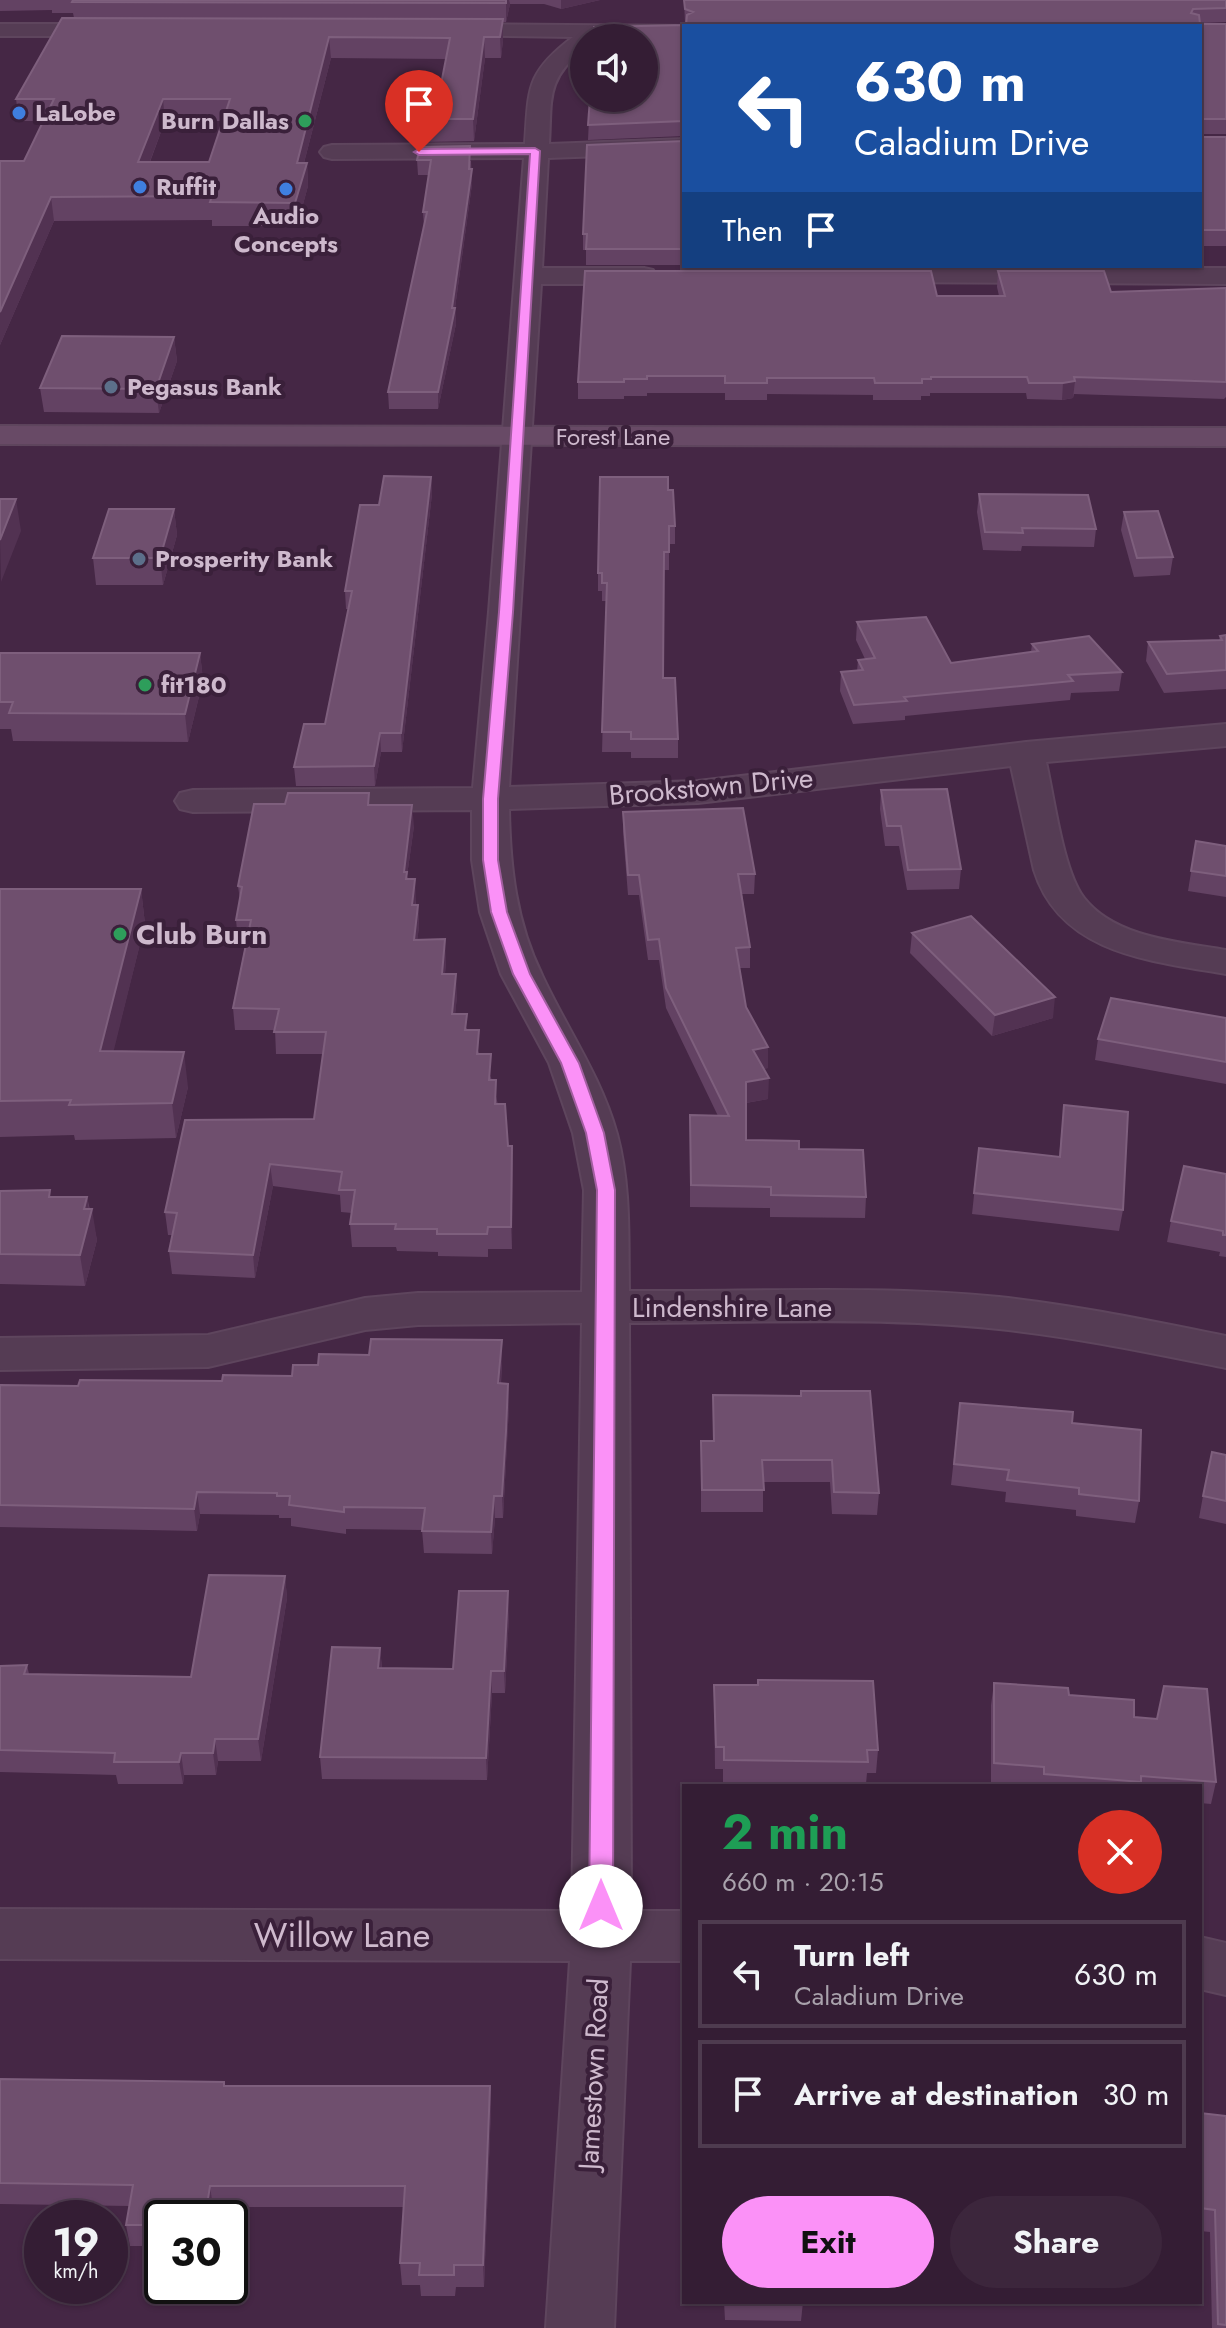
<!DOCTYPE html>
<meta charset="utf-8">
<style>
:root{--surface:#341d34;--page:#3c263c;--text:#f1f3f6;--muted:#a9a2ac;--line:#4e3b4f;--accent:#fb91f7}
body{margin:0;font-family:Jost,sans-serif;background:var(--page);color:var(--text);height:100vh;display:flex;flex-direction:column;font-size:30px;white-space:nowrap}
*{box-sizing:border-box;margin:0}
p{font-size:26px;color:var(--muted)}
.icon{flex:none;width:44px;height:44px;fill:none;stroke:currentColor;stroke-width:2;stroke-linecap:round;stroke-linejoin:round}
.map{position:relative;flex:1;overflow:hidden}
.drawer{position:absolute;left:682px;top:1784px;width:520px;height:520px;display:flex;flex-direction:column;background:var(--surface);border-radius:0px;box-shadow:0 2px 6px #0004,0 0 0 2px var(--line)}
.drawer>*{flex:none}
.hud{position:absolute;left:682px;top:24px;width:520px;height:244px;border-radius:0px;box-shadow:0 2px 6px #0004,0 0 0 2px var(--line);background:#1a4fa0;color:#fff;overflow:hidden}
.tools{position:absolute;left:570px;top:24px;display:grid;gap:16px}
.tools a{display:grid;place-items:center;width:88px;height:88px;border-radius:50%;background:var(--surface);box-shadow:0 2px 6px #0004,0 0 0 2px var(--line);font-size:40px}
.speed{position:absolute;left:24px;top:2200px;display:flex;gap:16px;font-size:40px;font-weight:700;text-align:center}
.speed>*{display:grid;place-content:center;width:104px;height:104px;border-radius:50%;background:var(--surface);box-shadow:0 2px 6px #0004,0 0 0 2px var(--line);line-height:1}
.speed small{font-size:20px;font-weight:400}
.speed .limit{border:4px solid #111;border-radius:12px;background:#fff;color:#111}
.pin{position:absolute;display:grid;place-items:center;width:68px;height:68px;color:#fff;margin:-82px -34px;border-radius:50% 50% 50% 0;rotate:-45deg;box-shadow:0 0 8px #0007}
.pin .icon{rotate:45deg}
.me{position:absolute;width:88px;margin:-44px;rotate:0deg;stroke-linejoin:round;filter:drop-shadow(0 0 6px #0008)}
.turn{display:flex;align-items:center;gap:28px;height:168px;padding:0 40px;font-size:36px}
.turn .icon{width:104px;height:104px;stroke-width:2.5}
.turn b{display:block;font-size:56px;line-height:68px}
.then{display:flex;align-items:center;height:76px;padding:0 40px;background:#0003;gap:16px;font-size:30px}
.round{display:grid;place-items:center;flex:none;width:84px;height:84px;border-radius:42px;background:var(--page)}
.headline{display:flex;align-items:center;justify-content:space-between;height:136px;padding:0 40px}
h1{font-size:48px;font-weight:700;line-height:60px;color:#1e9e55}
.button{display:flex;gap:16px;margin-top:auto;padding:16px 40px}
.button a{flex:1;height:92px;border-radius:48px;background:var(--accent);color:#111;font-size:32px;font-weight:700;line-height:92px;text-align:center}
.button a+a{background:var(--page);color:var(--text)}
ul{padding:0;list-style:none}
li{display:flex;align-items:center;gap:24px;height:108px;margin:0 16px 12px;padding:0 24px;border:4px solid var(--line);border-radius:0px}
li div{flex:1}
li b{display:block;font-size:30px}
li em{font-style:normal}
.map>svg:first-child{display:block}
</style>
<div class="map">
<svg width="1226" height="2328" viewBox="0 0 1226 2328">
<rect width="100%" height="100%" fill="#452745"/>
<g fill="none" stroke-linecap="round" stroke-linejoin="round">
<!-- street casing -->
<g stroke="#5e455d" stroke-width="4">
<path id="street" d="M0 24H114L125 30 114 36H0Z
M442 24 690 26H684V37L584 38V49C545 80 552 99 549 144L684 139V153L548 158 542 268H644L653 270 657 276 653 282 644 284H541L509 787 698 781 1026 742 1226 724V746L1046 762C1054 797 1063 871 1084 898 1115 938 1180 942 1226 950V974C1151 961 1060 954 1034 870L1011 766 698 803 509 809C510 867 516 922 542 975 567 1029 601 1076 617 1134 631 1186 628 1238 629 1291 751 1292 877 1285 999 1297 1075 1305 1151 1321 1226 1336V1368C1151 1353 1075 1337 999 1329 877 1316 751 1323 629 1323L631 1911H684V1961H630L614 2328H546L570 1961 0 1959V1909L572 1911 582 1323 418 1325 365 1330 208 1367 0 1370V1338L208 1335 365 1298 418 1293 582 1292 584 1190 573 1133 549 1063 501 974 480 912 472 860V810L193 812 180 809 175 801 180 793 193 790 473 788 489 612 524 158 332 159 324 157 320 152 324 147 332 145 525 144C529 89 525 73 573 37L434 35 431 30Z
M872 268H1226V284L863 282 859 276 863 270Z
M1200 1937 1226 1943V1995L1200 1989Z"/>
</g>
<!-- secondary casing -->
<g stroke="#5e455d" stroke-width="4">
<path id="secondary" d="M0 426 1226 428V446L0 444Z"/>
</g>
<!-- street -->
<use href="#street" fill="#553c54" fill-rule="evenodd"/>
<!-- secondary -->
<use href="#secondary" fill="#684a66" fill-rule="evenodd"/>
</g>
<!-- wall -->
<path fill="#634263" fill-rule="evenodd" d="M0 0H600L561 9 544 4H510L506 22H503V40L501 58H485L474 141 424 142 423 119 437 105 446 59 331 58 304 163H307L308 186 297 226H212V220L54 221 0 345V161H24L43 121H19L16 99 74 18 73 13H52V10L0 11ZM165 121H223L209 162H150Z
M684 0H1226V22L1200 23V24H1226V134H1200V26H684V136L588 140 590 98H644V38H593L594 27 686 25V24L685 23Z
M1200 137H1226V246H1200Z
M684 141V265H586V250H583V234Z
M417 160 471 161 472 184 455 308 456 324 438 409H389L388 392 424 227 423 212 429 175H418Z
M998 271 1111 292 1226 288V397L1224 399 1074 394 1073 398 1062 400 1027 399 1026 393H930V396H921V400H873V395L767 394V400H725V393H647V396H624V399H578V382L937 296H999L997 287Z
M174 337 177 361 159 413 44 412 40 388Z
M431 477 432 494 402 752H381L375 786H296L294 767 325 724 348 609H346L345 591 379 505Z
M668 490 675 526V544H669V570H664L663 678 678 739V758H631V752H602L606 601H602V591H598V573Z
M979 494 1096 529 1094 547 1022 546 1021 551 983 550 977 512Z
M174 509 177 535 163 585H96L93 558Z
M1124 512 1173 557 1170 575 1134 577 1121 530Z
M857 622 951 663 1031 652 1032 644 1122 672 1119 691 1071 693 1070 700 905 716V720L853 724 840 691 841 672 857 671 858 660 865 659 856 640Z
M1226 635V689L1164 693 1146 661 1148 642 1219 640 1220 636Z
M0 653H200L203 680 188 742 13 741 11 729H0Z
M881 790 961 869 959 889 907 890 899 846H885L880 809Z
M370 805 414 826 407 876 416 900V905H418L419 927 417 940 446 961 445 974 457 996 455 1014 468 1030 492 1080 508 1146H512V1249H488V1257L438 1256V1252L397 1251 396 1247H352L350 1224 352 1213 341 1212 340 1195 273 1186 255 1278 172 1274 169 1251 172 1235H168L165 1212 314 1119 323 1054H276L275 1030H235L233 1008 246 941H238L236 920 240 900 238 886Z
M623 812 755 874 754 894H742L750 947V968H740L746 1007 768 1068 763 1069 768 1099 746 1103V1140L799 1149 866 1197 865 1218 770 1217V1208L690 1207V1115L718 1116 666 1008 659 960H648L639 895H628L623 832Z
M1196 841 1226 846V897L1188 891Z
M0 889H141L145 924 113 1051 188 1087 176 1138 75 1140 74 1135 0 1137Z
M912 933 1053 1018 992 1036 910 953Z
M1226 1018V1084L1095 1060 1098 1039Z
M1064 1105 1123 1210 1119 1231 972 1214 979 1148 1059 1157Z
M1226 1174V1257L1219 1256 1220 1252 1167 1242 1171 1221Z
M0 1191 51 1197H87L97 1240 85 1286 0 1284Z
M502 1340V1362L501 1384 509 1406 503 1518H495L492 1554 424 1553 422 1530 346 1529V1534L291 1526V1518H279V1515L200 1514 197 1531 0 1527V1385L78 1386 222 1381 292 1376 318 1365 369 1355Z
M713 1395 801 1396 879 1493 877 1515 832 1514 830 1482H763V1512H701V1441H713Z
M960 1403 1072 1423 1139 1501 1135 1523 1076 1516V1510L1005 1502 1006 1492 951 1485Z
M1226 1455V1524L1199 1518 1203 1496Z
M285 1576 287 1598 261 1761H218L216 1775H184L183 1784H118L116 1775 0 1772V1666L27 1665 29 1674 191 1677Z
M509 1614 505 1693H492L487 1780 322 1779 320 1757 380 1648 382 1668 453 1669Z
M994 1683 1069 1695 1134 1717 1216 1782 1211 1804 1200 1803V1786L991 1785V1705Z
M714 1685 878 1750 876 1773H867L866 1784 723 1782V1769H715Z
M0 2079 224 2082 225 2086H490L491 2108 484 2287H456L455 2296H421L420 2285H402L400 2263 404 2207H213L162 2218V2246H130L126 2225 129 2206 0 2204Z
M1200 2113 1226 2116V2328H1212L1210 2232 1200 2231Z
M724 2302H803L801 2321 725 2320Z"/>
<!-- shaded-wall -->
<path fill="#523252" d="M506 0H509L510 4 506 22Z
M561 0H600L561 9Z
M503 19V40L501 58 500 37Z
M329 37 331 58 298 186 297 163Z
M484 37 485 58 474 141 473 119Z
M163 99 165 121 141 185 138 162Z
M307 163 308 186 297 226 295 203Z
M472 169V184L454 315 455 308 456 324 438 409V392L452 308Z
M51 197 54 221 0 345V312Z
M174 337 177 361 159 413 156 389Z
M1075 381 1073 398 1062 400 1063 383Z
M431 477 432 494 402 752 401 733Z
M16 499 21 531 1 582 0 540Z
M174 509 177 535 163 585 160 558Z
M200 653 203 680 188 742 185 714Z
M380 733 381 752 375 786 374 766Z
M412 805 414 826 407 876 408 893 404 872Z
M415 879 416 900 413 927 412 905Z
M141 889 145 924 105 1086 100 1051Z
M418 905 419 927 415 961 414 940Z
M445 939 446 961 443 996 442 974Z
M456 974 457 996 453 1036 452 1014Z
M1055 997 1053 1018 992 1036 995 1015Z
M768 1047V1068L752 1071 753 1050Z
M184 1052 188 1087 176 1138 172 1103Z
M769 1078 768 1099 745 1103 746 1082Z
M512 1146 513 1169 512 1249 511 1227Z
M270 1164 273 1186 255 1278 253 1255Z
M87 1197 90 1216 92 1209 97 1240 85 1286 80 1255 84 1209Z
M502 1340V1362L499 1405 498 1383Z
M508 1384 509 1406 503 1518 502 1496Z
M197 1492 200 1514 197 1531 194 1509Z
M494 1496 495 1518 492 1554 491 1532Z
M285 1576 287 1598 261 1761 258 1739Z
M508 1591 509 1614 505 1693 504 1671Z
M380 1648 382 1670 378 1668Z
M491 1671 492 1693 487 1780 486 1758Z
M215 1739 218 1761 216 1775 213 1753Z
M181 1753 184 1775 183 1784 179 1762Z
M490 2086 491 2108 484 2287 483 2265Z
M210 2186 213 2207 212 2218H205Z"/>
<!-- building -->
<path fill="#6f4f6e" stroke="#7e5f7d" stroke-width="2" fill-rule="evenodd" d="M73 0H506V3L72 2Z
M684 0H1226V8L1193 9 1191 13 1199 15 1200 24H1226V119H1200V26H684V121L588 125 590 98H644V38H593L594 27 686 25 687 15 693 12 685 9Z
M62 18 503 19 500 37H484L473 119H423L426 105H437L450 38 329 37 297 163H307L295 203 210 202 212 196 51 197 0 312V161H24L54 99H16ZM163 99H230L209 162H138Z
M1200 137H1226V230H1200Z
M684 141V249H586L587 234H583L587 145Z
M470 146 469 169H472L452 308H455L438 392H388L427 212H423L431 160H417L420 147Z
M585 271H931L937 296H1005L998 271H1104L1111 292 1226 288V382L1074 377 1075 381 1063 383H1029L1027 377H931V379H922V383H875L874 378H767V383H725V376H647V379H624V382H578Z
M62 336 174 337 156 389 40 388Z
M384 476 431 477 401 733H380L374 766 294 767 304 724H325L352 591H345L360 505H379Z
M600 477H668V490H673L675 526H669V552H664L663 678H675L678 739H631V732H602L607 583H602V573H598Z
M979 494 1088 495 1096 529 1022 528 1023 533 985 532Z
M0 499H16L0 540Z
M109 509H174L160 558H93Z
M1158 511 1173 557 1137 558 1124 512Z
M926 617 951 663 1038 651 1032 644 1089 636 1122 672 1068 675 1073 681 904 697 907 701 854 705 841 672 863 670 858 660 875 658 857 622Z
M1226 635V670L1167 674 1148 642 1222 640 1220 636Z
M0 653H200L185 714 9 713 13 702H0Z
M947 789 961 869 908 870 901 826H887L881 790Z
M288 793H369L368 805H412L404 872H407L406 879H415L412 905H418L414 940 445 939 442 974H456L452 1014H467L465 1030H479L477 1054H491L489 1080H496L495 1104H505L508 1146H512L511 1227H488L487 1234H437V1229H395L396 1224H350L355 1190H339L342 1172 270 1164 253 1255 169 1251 177 1213 165 1212 185 1120 314 1119 326 1032H274L279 1009 233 1008 251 920H236L242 887 238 886 254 804H285Z
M743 808 755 874H738L750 947 736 948 746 1007 768 1047 753 1050 769 1078 746 1082V1140L799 1141V1149L863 1150 866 1197 771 1195V1187L691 1185 690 1115 729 1116 666 988 659 939 648 940 639 875H628L623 812Z
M1196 841 1226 846V876L1191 871Z
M0 889H141L100 1051 184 1052 172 1103 69 1105 71 1100 0 1101Z
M971 916 1055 997 995 1015 912 933Z
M1111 998 1226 1018V1062L1098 1039Z
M1064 1105 1128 1112 1123 1210 974 1193 979 1148 1060 1157Z
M1184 1166 1226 1174V1235H1223V1231L1171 1221Z
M50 1190 49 1197H87L84 1209H92L80 1255 0 1254V1191Z
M371 1339 502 1340 498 1383 508 1384 506 1431 502 1496H494L491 1532 422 1531 425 1508 344 1507V1512L289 1505 290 1496H277V1493L197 1492 194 1509 0 1505V1385L78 1386 80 1380 222 1381 223 1375 292 1376 293 1365H318L319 1354 369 1355Z
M801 1391H870L879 1493 834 1492 832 1460H762L764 1490H702L701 1441H714L713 1395 801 1396Z
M960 1403 1073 1412 1072 1423 1141 1430 1139 1501 1079 1494V1488L1007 1480 1009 1470 954 1464Z
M1212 1452 1226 1455V1501L1203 1496Z
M209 1575 285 1576 258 1739H215L213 1753H181L179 1762H114L115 1753 0 1750V1666L27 1665 24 1674 191 1677Z
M459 1591H508L504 1671H491L486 1758 320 1757 332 1647 380 1648 378 1668 453 1669Z
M758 1680 873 1681 878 1750H867L868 1762 724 1760V1747H716L714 1685H758Z
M994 1683 1068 1688 1069 1695 1134 1700V1717L1157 1719 1164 1686 1207 1689 1216 1782 1141 1776V1782L1044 1774V1767L994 1763Z
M0 2079 224 2082V2086H490L483 2265H454V2275H419L420 2263H400L405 2186H210L205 2218H162V2225H126L133 2185 0 2183Z
M1200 2113 1226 2116V2325L1218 2324 1215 2210 1200 2208Z"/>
<!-- route -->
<path fill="#fb91f7" stroke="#a35ea1" stroke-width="2" d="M535 148 540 151 513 612 498 799V860L507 912 530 974 579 1063 604 1133 615 1190 613 1906 609 1913 601 1916 592 1913 589 1906 597 1190 586 1133 561 1063 513 974 491 912 483 860V799L499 612 530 154 419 155 414 152 419 149Z"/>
<!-- markers -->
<g fill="#3f7fe0" stroke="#3a203a" stroke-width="3">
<circle cx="19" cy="113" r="8"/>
<circle cx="140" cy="187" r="8"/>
<circle cx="286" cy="189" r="8"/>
</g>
<g fill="#2e9e5b" stroke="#3a203a" stroke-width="3">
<circle cx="305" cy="121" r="8"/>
<circle cx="145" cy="685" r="8"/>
<circle cx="120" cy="934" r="8"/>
</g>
<g fill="#5c6f8a" stroke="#3a203a" stroke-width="3">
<circle cx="111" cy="387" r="8"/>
<circle cx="139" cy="559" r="8"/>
</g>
<g text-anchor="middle" stroke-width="8" stroke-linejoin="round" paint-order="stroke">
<!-- far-poi labels -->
<g font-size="24" font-weight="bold" fill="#ceb9cd" stroke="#3a203a" text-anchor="start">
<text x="35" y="121">LaLobe</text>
<text x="289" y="129" text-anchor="end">Burn Dallas</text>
<text x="156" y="195">Ruffit</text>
<text x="286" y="224" text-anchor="middle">Audio<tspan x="286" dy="28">Concepts</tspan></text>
<text x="127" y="395">Pegasus Bank</text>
<text x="155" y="567">Prosperity Bank</text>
<text x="161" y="693">fit180</text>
</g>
<!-- far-street labels -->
<g font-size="24" fill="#ceb9cd" stroke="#3a203a">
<text x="613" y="445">Forest Lane</text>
</g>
<!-- street labels -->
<g font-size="28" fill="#ceb9cd" stroke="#3a203a">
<text transform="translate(711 786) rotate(-5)" y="10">Brookstown Drive</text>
<text x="732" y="1317">Lindenshire Lane</text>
<text transform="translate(593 2074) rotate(-87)" y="10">Jamestown Road</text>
</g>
<!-- poi labels -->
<g font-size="28" font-weight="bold" fill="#ceb9cd" stroke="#3a203a" text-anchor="start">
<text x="136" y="944">Club Burn</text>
</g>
<!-- near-street labels -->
<g font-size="34" fill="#ceb9cd" stroke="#3a203a">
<text x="342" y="1947">Willow Lane</text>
</g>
</g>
</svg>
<div class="tools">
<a><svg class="icon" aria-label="sound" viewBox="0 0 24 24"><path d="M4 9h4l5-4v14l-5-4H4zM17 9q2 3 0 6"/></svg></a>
</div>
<div class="speed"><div>19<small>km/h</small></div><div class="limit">30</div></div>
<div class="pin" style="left:419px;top:152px;background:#d93025"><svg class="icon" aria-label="arrive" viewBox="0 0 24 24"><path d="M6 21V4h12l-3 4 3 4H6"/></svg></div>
<svg class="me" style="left:601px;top:1906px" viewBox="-20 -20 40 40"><circle r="19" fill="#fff"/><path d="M0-13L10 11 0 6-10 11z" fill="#fb91f7"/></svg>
<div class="hud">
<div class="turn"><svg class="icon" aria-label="left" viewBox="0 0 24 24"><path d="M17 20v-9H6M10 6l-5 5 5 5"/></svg><div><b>630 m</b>Caladium Drive</div></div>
<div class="then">Then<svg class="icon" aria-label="arrive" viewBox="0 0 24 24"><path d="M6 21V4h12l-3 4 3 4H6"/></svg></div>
</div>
<section class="drawer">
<div class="headline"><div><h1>2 min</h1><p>660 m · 20:15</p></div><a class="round" style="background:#d93025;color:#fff"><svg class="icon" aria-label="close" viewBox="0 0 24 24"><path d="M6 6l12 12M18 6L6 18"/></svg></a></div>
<ul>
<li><svg class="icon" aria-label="left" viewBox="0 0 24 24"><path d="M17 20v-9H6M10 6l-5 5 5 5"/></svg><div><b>Turn left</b><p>Caladium Drive</p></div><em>630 m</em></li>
<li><svg class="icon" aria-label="arrive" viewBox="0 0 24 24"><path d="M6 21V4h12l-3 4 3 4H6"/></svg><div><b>Arrive at destination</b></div><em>30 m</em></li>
</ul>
<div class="button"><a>Exit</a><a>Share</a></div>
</section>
</div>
